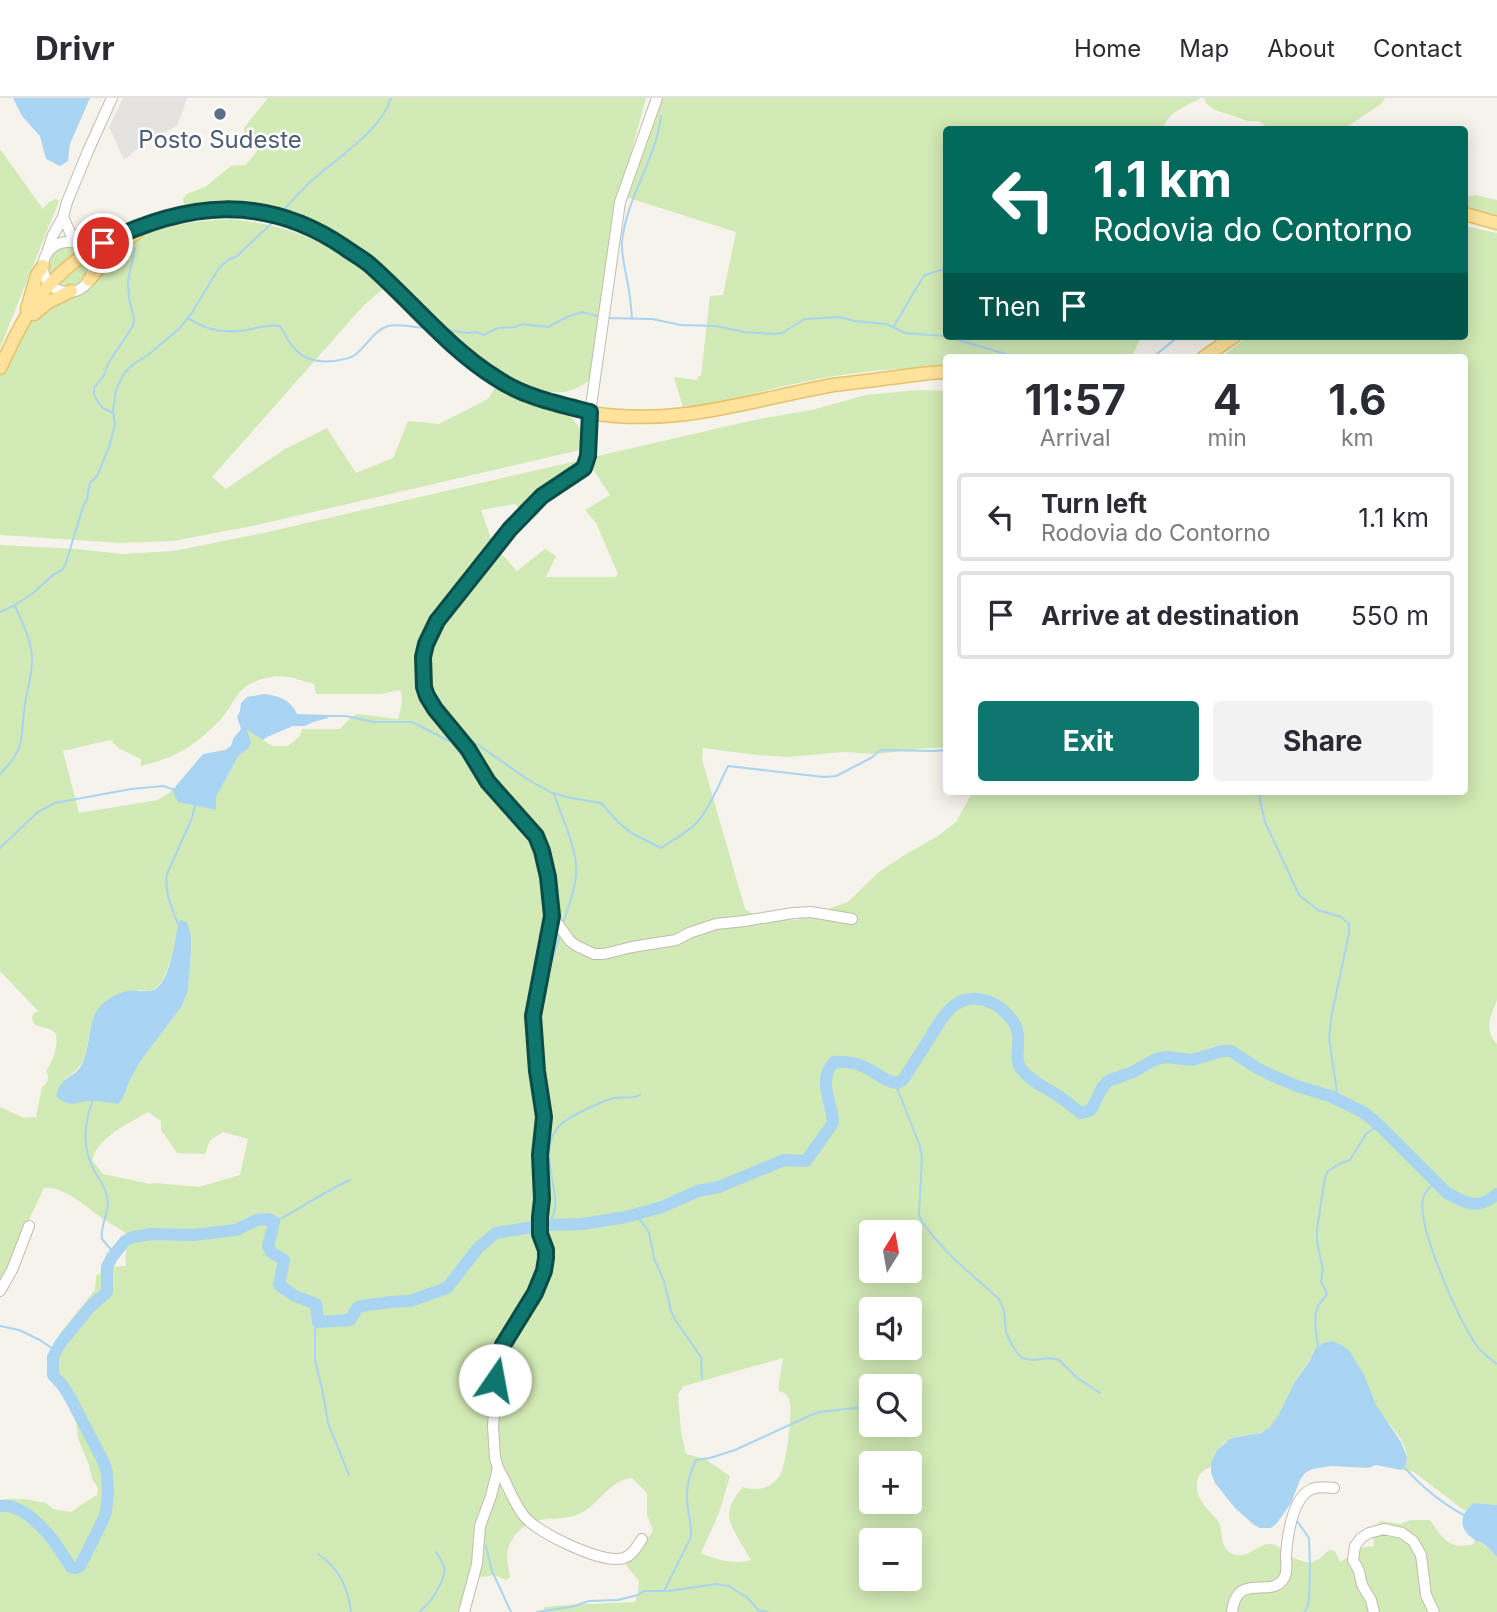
<!DOCTYPE html>
<meta charset="utf-8">
<style>
:root{--surface:#fff;--page:#f2f2f3;--text:#2b2b33;--muted:#7c7c81;--line:#e1e1e2;--accent:#0f766e}
body{margin:0;font-family:Inter,sans-serif;background:var(--page);color:var(--text);height:100vh;display:flex;flex-direction:column;font-size:26px;white-space:nowrap}
*{box-sizing:border-box;margin:0}
p{font-size:23px;color:var(--muted)}
.icon{flex:none;width:38px;height:38px;fill:none;stroke:currentColor;stroke-width:2;stroke-linecap:round;stroke-linejoin:round}
.map{position:relative;flex:1;overflow:hidden}
.panel{position:absolute;left:943px;top:256px;width:525px;height:441px;display:flex;flex-direction:column;background:var(--surface);border-radius:7px;box-shadow:0 4px 18px #0003}
.panel>*{flex:none}
.banner{position:absolute;left:943px;top:28px;width:525px;height:214px;border-radius:7px;box-shadow:0 4px 18px #0003;background:#00695c;color:#fff;overflow:hidden}
.needle{width:46px;rotate:11deg}
.fabs{position:absolute;left:859px;top:1122px;display:grid;gap:14px}
.fabs a{display:grid;place-items:center;width:63px;height:63px;border-radius:7px;background:var(--surface);box-shadow:0 4px 18px #0003;font-size:35px}
.pin{position:absolute;display:grid;place-items:center;width:60px;height:60px;color:#fff;margin:-30px;border:4px solid #fff;border-radius:50%;box-shadow:0 2px 7px #0007}
.me{position:absolute;width:77px;margin:-38px;rotate:12deg;stroke-linejoin:round;filter:drop-shadow(0 0 5px #0008)}
.turn{display:flex;align-items:center;gap:24px;height:147px;padding:0 35px;font-size:32px}
.turn .icon{width:91px;height:91px;stroke-width:2.5}
.turn b{display:block;font-size:49px;line-height:60px}
.then{display:flex;align-items:center;height:66px;padding:0 35px;background:#0003;gap:14px;font-size:26px}
.eta{display:flex;justify-content:space-evenly;align-items:center;height:119px;text-align:center}
.eta b{font-size:42px;font-weight:700;line-height:49px}
.action{display:flex;gap:14px;margin-top:auto;padding:14px 35px}
.action a{flex:1;height:80px;border-radius:7px;background:var(--accent);color:#fff;font-size:28px;font-weight:700;line-height:80px;text-align:center}
.action a+a{background:var(--page);color:var(--text)}
ul{padding:0;list-style:none}
li{display:flex;align-items:center;gap:21px;height:88px;margin:0 14px 10px;padding:0 21px;border:4px solid var(--line);border-radius:7px}
li div{flex:1}
li b{display:block;font-size:26px}
li em{font-style:normal}
header{display:flex;align-items:center;gap:42px;box-sizing:border-box;height:98px;padding:0 35px;background:var(--surface);border-bottom:2px solid var(--line)}
header strong{font-size:33px}
nav{display:flex;gap:38px;margin-inline-start:auto;font-size:24px}
.map>svg:first-child{display:block}
</style>
<header>
<strong>Drivr</strong>
<nav><a>Home</a><a>Map</a><a>About</a><a>Contact</a></nav>
</header>
<div class="map">
<svg width="1497" height="1514" viewBox="0 0 1497 1514">
<rect width="100%" height="100%" fill="#f6f3ec"/>
<!-- green -->
<path fill="#d2eab5" fill-rule="evenodd" d="M268 0H646L620 95 591 281C580 290 566 296 551 294 528 292 487 268 469 254 458 245 448 234 438 224L434 223 334 138 222 109 185 110 183 101 187 96 205 89 231 68 245 67 255 56 261 45 257 42H247L245 39 244 30Z
M656 0H1201C1187 8 1167 14 1163 31L947 32V238H1141L1132 259H947V272C857 265 770 292 684 313L674 279 697 282 698 278H701L710 198 723 197 736 134 626 99Z
M1204 0H1385L1381 6 1344 31 1270 32 1259 23H1248L1215 12 1206 5Z
M0 51 43 111 49 104 56 101 59 103 0 250Z
M1476 97 1497 102V123L1465 117V103L1467 99Z
M230 121C295 127 336 148 384 190L363 208 212 379 226 391 285 351 327 330 356 375 393 360 408 323 439 326 488 301 498 285 562 313 573 321 593 349 257 427 173 443 122 445 0 437V278C6 264 28 223 40 215 54 205 74 202 87 190 98 180 103 166 114 156 142 129 193 123 230 121Z
M1465 128 1497 135V902C1491 918 1483 931 1497 946V1407L1473 1405 1465 1413 1414 1374 1401 1372C1404 1367 1407 1363 1407 1357 1404 1337 1384 1324 1375 1306 1364 1285 1360 1261 1340 1246L1313 1254C1309 1267 1299 1275 1293 1287 1285 1301 1281 1318 1269 1330 1260 1338 1249 1336 1238 1338 1224 1342 1212 1354 1211 1369 1203 1372 1199 1375 1197 1384 1196 1395 1201 1405 1209 1413 1212 1417 1217 1420 1219 1425 1223 1435 1220 1449 1231 1455 1247 1464 1256 1445 1271 1446 1279 1447 1283 1454 1289 1458 1295 1461 1303 1463 1310 1465L1319 1461 1329 1452 1335 1453 1340 1464C1356 1455 1355 1449 1374 1448L1373 1437 1375 1428 1381 1423 1401 1426 1411 1422H1430C1443 1440 1448 1452 1473 1446L1475 1442 1483 1446 1497 1459V1514H542L545 1509 567 1507 635 1504 638 1494 639 1483 626 1467C632 1453 647 1446 653 1432L647 1417V1395L632 1380C608 1383 599 1407 579 1416 569 1421 558 1420 547 1421 528 1422 509 1436 507 1457 507 1464 509 1472 510 1479L506 1482 494 1477 476 1480 466 1514H0V1403L5 1401H24L46 1405 53 1411 71 1414 87 1403 97 1397 98 1390 92 1381 89 1367 78 1341 75 1309 58 1273C55 1262 61 1256 55 1244L61 1234 95 1192 96 1178C105 1173 115 1167 126 1168 125 1158 124 1148 135 1143 123 1132 110 1126 98 1117 84 1107 61 1087 44 1090L28 1124 23 1145 0 1187V1009L24 1020 36 1019 42 989C48 985 50 980 46 973 52 966 62 940 53 933 49 930 40 929 35 927L32 921 33 916 38 913 0 873V447L76 451 122 456 174 453 259 436 754 322 812 312 866 297 919 292 947 293V649L928 650 876 656 842 654 789 659 756 657 703 650 702 661 745 811 761 821 796 822 848 804 879 774 903 758 938 738 956 724 973 693H1465V259H1221L1249 238H1465ZM588 364 610 397 585 412 596 425 618 476 615 479H546L556 458 545 451 517 473 493 446 481 412 515 406 527 419ZM275 578 290 579 314 586 316 596H381L400 592C404 602 401 611 398 621L358 616 351 619 340 631H302L300 638 288 648H272L246 631 248 651 239 657 216 699V712L188 706 173 694 176 688 169 695 158 702 79 715 63 653 110 642 120 651 141 661V668C176 660 196 647 221 621 227 614 231 606 237 598 245 585 260 581 275 578ZM180 823 191 855 188 892 182 908 140 964 130 982 123 1000C89 1006 90 1001 64 981 88 967 86 954 90 929L138 892C140 892 147 893 149 893 171 889 173 840 180 823ZM148 1014 161 1023V1032L177 1055 205 1056 210 1042 223 1034 248 1041 240 1077 199 1089 154 1085 150 1086 103 1076 92 1062C99 1038 128 1026 148 1014ZM872 1134H910V1172H872ZM872 1211H910V1250H872ZM783 1260 778 1292 787 1297C788 1300 790 1303 790 1307 792 1319 786 1368 780 1377 772 1390 757 1394 743 1389 737 1396 730 1405 729 1415 728 1429 745 1450 751 1462 735 1467 716 1462 701 1455L719 1415 730 1378 705 1361 686 1356 681 1333 678 1296 684 1288ZM872 1288H910V1326H872ZM872 1365H910V1404H872ZM872 1442H910V1480H872Z
M68 148 80 153 50 179C44 163 51 150 68 148Z
M85 160C91 180 75 196 56 184Z"/>
<!-- parking -->
<path fill="#e5e3e0" d="M123 0H187L177 28 149 42 124 62 109 29Z"/>
<!-- water -->
<path fill="#a9d4f2" d="M13 0H90L70 46 68 63 60 68 46 61 40 38 22 18Z
M265 596C279 598 291 602 297 616L327 617 329 618 328 620 313 624 305 628H293L267 639 263 642 247 632 251 645 248 651 239 657 216 699V712L178 704 173 694 176 688 203 656 225 652 231 648 233 641 241 631 237 619 240 613 241 605 247 599Z
M180 822 187 824 191 838V855L188 892 182 908 140 964 130 982 123 1000 118 1006C110 1005 102 1003 94 1003 80 1001 71 1013 56 998 62 975 75 981 82 966 94 941 83 916 112 899 117 897 122 894 127 893 137 891 149 897 158 889 173 874 173 842 180 822Z
M1332 1243 1340 1246 1349 1252 1364 1277 1376 1307 1401 1344 1407 1359 1406 1366 1401 1372 1376 1367 1368 1370 1331 1368 1312 1371 1305 1375 1300 1382 1291 1405 1277 1425 1271 1430H1260L1254 1427 1235 1410 1215 1385 1211 1375V1364L1217 1352 1230 1341 1236 1339 1261 1335 1270 1329 1279 1316 1294 1285 1309 1264 1315 1251 1323 1245Z
M1473 1405 1497 1407V1459C1493 1455 1489 1451 1485 1447 1478 1442 1482 1446 1475 1442 1458 1431 1459 1418 1473 1405Z"/>
<g fill="none" stroke-linecap="round" stroke-linejoin="round">
<!-- stream -->
<path stroke="#a9d4f2" stroke-width="2" d="M282 114C290 105 299 95 308 86 332 63 382 33 391 0
M188 220C208 234 229 236 252 231 262 229 269 226 280 228 283 232 285 237 288 242 299 260 313 265 334 263 342 262 349 261 355 257 367 248 374 232 388 228 399 225 415 230 427 230
M606 220 652 221 681 227 716 228 744 234 775 236 782 235 805 221 840 219 854 223 887 226 905 235 945 238 1016 259
M632 220C631 207 630 195 627 182 625 170 621 156 622 144 626 100 656 62 661 18
M894 228 923 179 925 177 947 170
M443 231 467 235 476 234 484 237 498 230 515 229 522 226 548 229 567 219 582 214 601 219
M1153 259 1179 238
M113 315 103 310 98 304 94 296V290L103 279 109 264 133 228 134 220 129 200 128 183 135 150
M0 514 15 507 32 496 54 476 62 472 65 468 83 409 87 401 90 385 97 378 109 349 115 327 113 313 116 292 124 275 135 265 148 257 180 230 191 216 219 170 228 162 237 158 273 124
M328 618H346L374 624H412L449 643 457 644
M469 645 477 646 527 681 550 694 566 699 601 705 618 724 633 736 661 750C673 742 689 734 698 723 711 708 719 686 728 668L824 679 836 678 871 660 881 652 933 653 947 652
M0 676C8 668 15 660 19 650 24 636 22 621 25 607 27 590 33 576 32 559 31 541 22 524 15 508
M1258 693 1265 724 1299 797 1318 812 1341 819 1349 826V836L1332 915 1329 939 1338 1002
M554 696C561 717 574 744 576 765 578 785 569 807 563 825
M0 750 38 714 55 705 131 691 163 688 175 692
M178 826C172 810 164 794 167 776L192 720 195 707
M550 869 560 838
M895 985 920 1048 922 1058 919 1117 922 1124 932 1137 955 1162 999 1201 1004 1212 1006 1234 1012 1247 1018 1256 1022 1260 1032 1262 1050 1260 1059 1262 1076 1279 1100 1295
M93 1001C84 1027 81 1049 95 1074 101 1084 107 1092 108 1104 108 1117 100 1128 102 1141L114 1155
M1436 1084C1430 1088 1425 1093 1423 1101 1417 1129 1459 1224 1477 1248 1482 1255 1490 1261 1497 1266
M633 1117 641 1123 649 1134 654 1160 664 1183 671 1213 676 1223 701 1259 702 1281
M274 1124C300 1111 323 1094 350 1082
M545 1127C575 1107 526 1052 565 1023 573 1017 604 1002 614 1000 623 998 631 1002 640 997
M317 1223 315 1231V1262L323 1295 328 1325 349 1377
M0 1228 19 1232 40 1242 56 1253
M1318 1249C1317 1237 1313 1223 1317 1211 1318 1205 1324 1202 1327 1196L1321 1183 1323 1172 1317 1144V1131L1325 1079 1328 1073 1339 1066 1350 1062 1366 1036 1379 1027
M1403 1368C1421 1388 1441 1405 1464 1417
M1297 1423 1309 1440 1310 1470 1309 1502 1307 1510 1304 1514
M486 1448 492 1473 511 1514
M318 1456C339 1470 348 1489 351 1514
M664 1493 691 1439C692 1426 687 1413 687 1400 686 1388 691 1372 696 1362L710 1360 735 1352 809 1318 820 1314 872 1308
M419 1514C429 1507 447 1482 444 1469 443 1464 439 1459 436 1454
M537 1514 571 1509 589 1503 618 1502 638 1497 644 1493H668L717 1486 729 1488 749 1501 758 1512 768 1514"/>
<!-- river -->
<path stroke="#a9d4f2" stroke-width="12" d="M0 1408C17 1405 37 1423 48 1436 57 1446 63 1458 71 1469L76 1470 80 1468 103 1422 106 1414 108 1395 107 1375 104 1365 71 1301 63 1288 53 1277V1259L60 1246 90 1209 107 1194V1169L112 1159 125 1143 133 1139 152 1136 193 1137 236 1132 257 1122 269 1121 274 1124 268 1148 271 1154 284 1162 279 1187 295 1198 316 1206 318 1224 350 1222 358 1209 361 1208 391 1204 410 1203 447 1190 478 1150 496 1135 545 1127 582 1126 626 1119 662 1109 698 1093 719 1089 784 1062 806 1063 833 1025C832 1004 817 982 834 964 848 963 860 965 872 973 880 978 887 984 897 985L903 982C910 970 919 958 926 946 934 934 940 921 950 911 971 891 1000 903 1014 925 1024 942 1012 957 1021 971 1031 984 1047 990 1060 999 1067 1004 1074 1010 1081 1015L1091 1012 1102 990 1108 983 1133 974 1156 961 1167 959 1192 962 1222 953H1231L1257 970 1271 977 1297 988 1330 998 1363 1014 1379 1027 1447 1095C1467 1106 1478 1112 1497 1096"/>
<!-- minor casing -->
<g stroke="#c2bbae" stroke-width="12">
<path id="minor" d="M63 119 75 145
M43 169a25 25 0 1 1 50 0a25 25 0 1 1-50 0Z
M47 155 53 137 63 119 67 104 88 53 112 0
M552 818 570 843 577 848 594 856H604L632 849 676 842 689 835 716 826 744 823 793 815 811 814 852 821
M0 1193 12 1172 29 1128
M498 1370C507 1385 513 1404 524 1418 537 1435 604 1467 624 1460 633 1457 637 1448 642 1441
M464 1514 477 1466 480 1428 491 1398 498 1370 495 1360 493 1328 498 1264 503 1247 535 1195 544 1173 546 1160V1152L540 1136V1119L542 1101 540 1057 544 1019 537 973 533 918 552 818 548 780 542 753 536 738 488 684 468 651 435 611 427 598 424 589 423 559 426 546 437 523 510 431 542 398 584 370 588 358 590 315 620 104 657 0
M1232 1514C1237 1472 1272 1502 1284 1480 1288 1474 1286 1465 1286 1459 1287 1440 1292 1399 1312 1391 1319 1388 1327 1389 1334 1390
M1374 1514 1371 1502 1362 1487 1359 1473 1353 1462 1355 1448 1361 1440 1369 1435 1384 1431 1402 1435 1413 1443 1421 1457 1426 1497 1434 1514"/>
</g>
<!-- major casing -->
<g stroke="#e6c16a" stroke-width="15">
<path id="major" d="M1465 116 1497 125
M89 182 113 153 137 134
M27 211 37 177 43 168
M34 216 47 205 71 193
M1204 259 1235 238
M0 270C7 256 14 240 22 226 50 173 99 140 156 123 225 102 287 111 347 151 355 156 363 161 369 167 412 204 448 248 495 280 520 297 561 310 591 315 678 329 750 302 833 287 855 284 877 282 898 279 914 277 931 274 947 274"/>
</g>
<!-- minor -->
<use href="#minor" stroke="#fff" stroke-width="10"/>
<!-- major -->
<use href="#major" stroke="#ffe39c" stroke-width="12"/>
</g>
<g fill="none" stroke-linecap="round" stroke-linejoin="round">
<!-- route casing -->
<g stroke="#0a4d48" stroke-width="18">
<path id="route" d="M103 145C186 104 264 95 344 149 352 155 362 160 370 167 412 204 448 250 496 280 524 299 558 306 590 314L588 358 584 370 542 398 510 431 437 523 426 546 423 559 424 589 427 598 435 611 468 651 488 684 536 738 542 753 548 779 552 818 533 918 537 973 544 1019 540 1057 542 1101 540 1119V1136L546 1152V1160L544 1173 535 1195 503 1247 498 1264 495 1282"/>
</g>
<!-- route -->
<use href="#route" stroke="#0f766e" stroke-width="12"/>
</g>
<!-- markers -->
<circle fill="#5c6f8a" stroke="#fff" stroke-width="2.5" cx="220" cy="16" r="7"/>
<g text-anchor="middle" stroke-width="5" stroke-linejoin="round" paint-order="stroke">
<!-- service labels -->
<g font-size="24" fill="#4e5e75" stroke="#fff">
<text x="220" y="50">Posto Sudeste</text>
</g>
</g>
</svg>
<div class="fabs">
<a><svg class="needle" viewBox="-14 -14 28 28"><path d="M0-13l5 13h-10z" fill="#e53935"/><path d="M0 13l5-13h-10z" fill="#7c7c81"/></svg></a>
<a><svg class="icon" aria-label="sound" viewBox="0 0 24 24"><path d="M4 9h4l5-4v14l-5-4H4zM17 9q2 3 0 6"/></svg></a>
<a><svg class="icon" aria-label="search" viewBox="0 0 24 24"><circle cx="10" cy="10" r="6"/><path d="M15 15l6 6"/></svg></a>
<a>+</a>
<a>−</a>
</div>
<div class="pin" style="left:103px;top:145px;background:#d93025"><svg class="icon" aria-label="arrive" viewBox="0 0 24 24"><path d="M6 21V4h12l-3 4 3 4H6"/></svg></div>
<svg class="me" style="left:495px;top:1282px" viewBox="-20 -20 40 40"><circle r="19" fill="#fff"/><path d="M0-13L10 11 0 6-10 11z" fill="#0f766e"/></svg>
<div class="banner">
<div class="turn"><svg class="icon" aria-label="left" viewBox="0 0 24 24"><path d="M17 20v-9H6M10 6l-5 5 5 5"/></svg><div><b>1.1 km</b>Rodovia do Contorno</div></div>
<div class="then">Then<svg class="icon" aria-label="arrive" viewBox="0 0 24 24"><path d="M6 21V4h12l-3 4 3 4H6"/></svg></div>
</div>
<section class="panel">
<div class="eta">
<div><b>11:57</b><p>Arrival</p></div>
<div><b>4</b><p>min</p></div>
<div><b>1.6</b><p>km</p></div>
</div>
<ul>
<li><svg class="icon" aria-label="left" viewBox="0 0 24 24"><path d="M17 20v-9H6M10 6l-5 5 5 5"/></svg><div><b>Turn left</b><p>Rodovia do Contorno</p></div><em>1.1 km</em></li>
<li><svg class="icon" aria-label="arrive" viewBox="0 0 24 24"><path d="M6 21V4h12l-3 4 3 4H6"/></svg><div><b>Arrive at destination</b></div><em>550 m</em></li>
</ul>
<div class="action"><a>Exit</a><a>Share</a></div>
</section>
</div>
